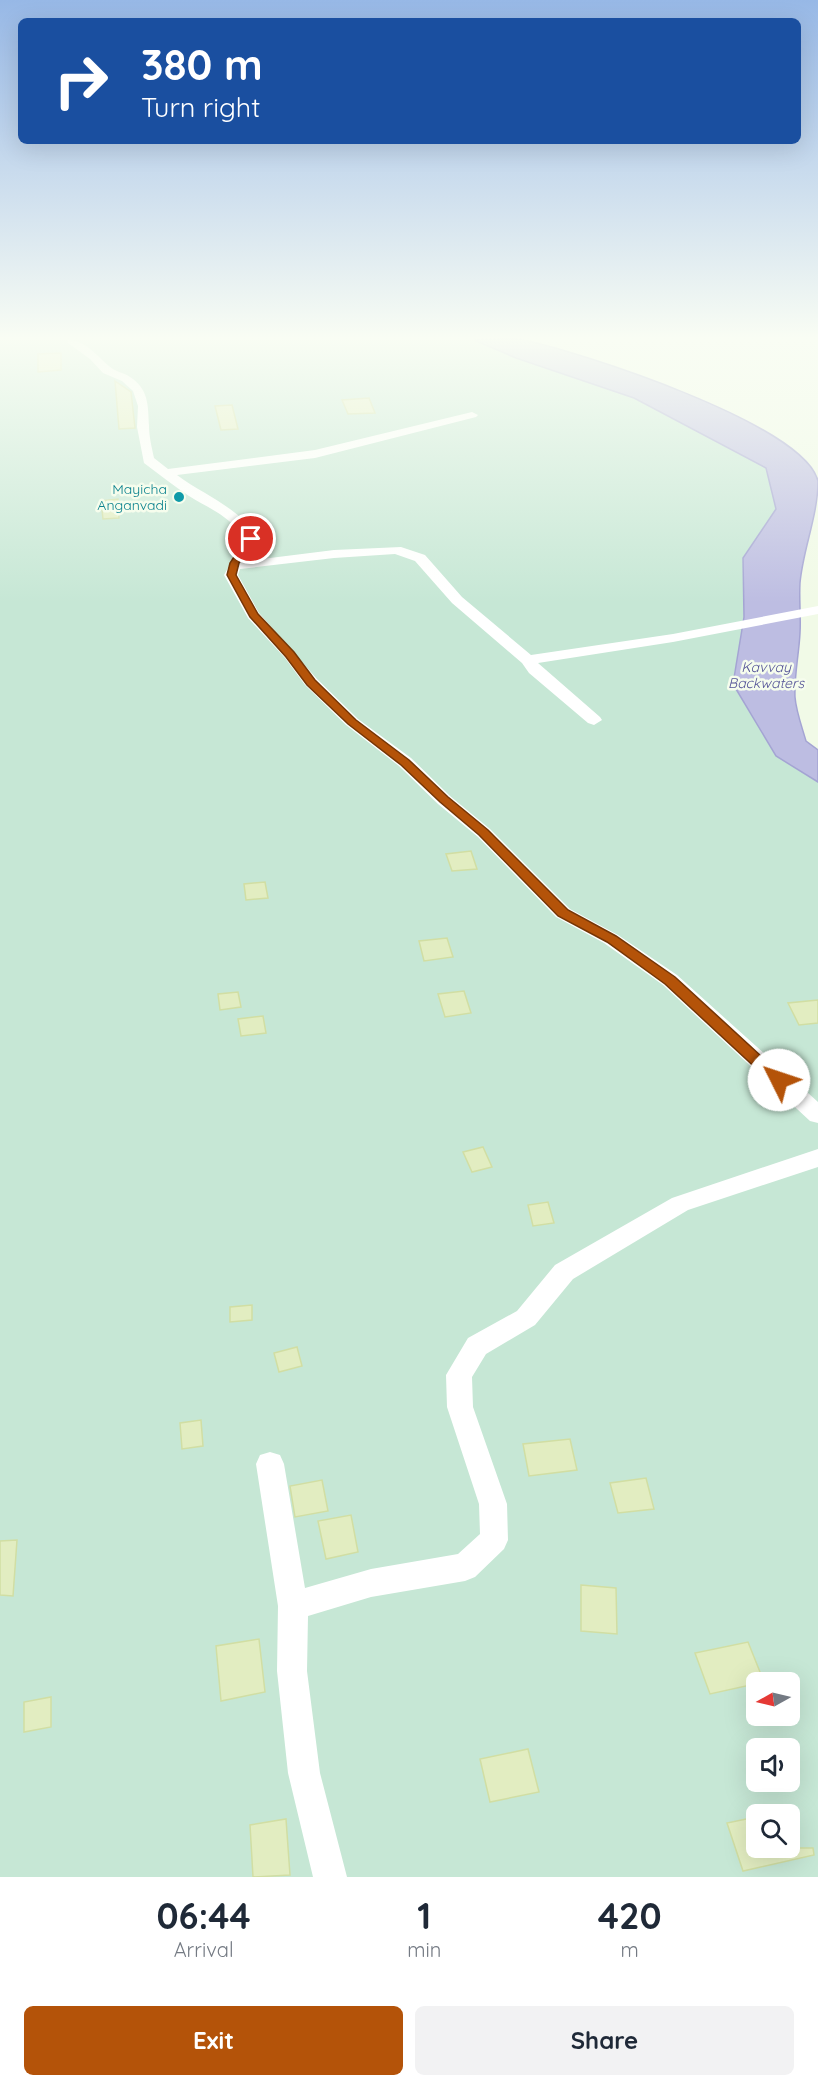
<!DOCTYPE html>
<style>
:root{--surface:#fff;--page:#f2f2f3;--text:#1f2937;--muted:#747a83;--accent:#b45309}
body{margin:0;font-family:Quicksand,sans-serif;background:var(--page);color:var(--text);height:100vh;display:flex;flex-direction:column;font-size:22px;white-space:nowrap}
*{box-sizing:border-box;margin:0}
p{font-size:20px;color:var(--muted)}
.icon{flex:none;width:33px;height:33px;fill:none;stroke:currentColor;stroke-width:2;stroke-linecap:round;stroke-linejoin:round}
.map{position:relative;height:1877px;overflow:hidden}
.drawer{display:flex;flex-direction:column;background:var(--surface);flex:1}
.drawer>*{flex:none}
.top-card{position:absolute;left:18px;top:18px;width:783px;height:126px;border-radius:9px;box-shadow:0 6px 24px #0002;background:#1a4fa0;color:#fff;overflow:hidden}
.needle{width:39px;rotate:262deg}
.buttons{position:absolute;left:746px;top:1672px;display:grid;gap:12px}
.buttons a{display:grid;place-items:center;width:54px;height:54px;border-radius:9px;background:var(--surface);box-shadow:0 6px 24px #0002;font-size:30px}
.pin{position:absolute;display:grid;place-items:center;width:51px;height:51px;color:#fff;margin:-26px;border:3px solid #fff;border-radius:50%;box-shadow:0 2px 6px #0007}
.me{position:absolute;width:66px;margin:-33px;rotate:311deg;stroke-linejoin:round;filter:drop-shadow(0 0 4px #0008)}
.turn{display:flex;align-items:center;gap:21px;height:126px;padding:0 24px;font-size:27px}
.turn .icon{width:78px;height:78px;stroke-width:2.5}
.turn b{display:block;font-size:42px;line-height:51px}
.eta{display:flex;justify-content:space-evenly;align-items:center;height:102px;text-align:center}
.eta b{font-size:36px;font-weight:800;line-height:42px}
.action{display:flex;gap:12px;margin-top:auto;padding:12px 24px}
.action a{flex:1;height:69px;border-radius:9px;background:var(--accent);color:#fff;font-size:24px;font-weight:800;line-height:69px;text-align:center}
.action a+a{background:var(--page);color:var(--text)}
.map>svg:first-child{display:block}
</style>
<div class="map">
<svg width="818" height="1877" viewBox="0 0 818 1877">
<rect width="100%" height="100%" fill="#f1fae7"/>
<!-- green -->
<path fill="#c6e7d5" fill-rule="evenodd" d="M0 340H474L516 358 634 398 766 467 776 509 743 558 744 617 733 684 776 756 818 782V1877H0ZM756 1683H789V1716H756ZM756 1749H789V1782H756ZM756 1815H789V1848H756Z"/>
<!-- water -->
<path fill="#bdbde2" stroke="#a4a4d3" stroke-width="1.5" d="M474 340C490 340 509 337 524 340 580 352 804 424 818 481 818 516 803 549 800 583 799 600 801 617 800 633 799 654 794 676 795 697 796 711 802 727 806 741L818 750V782L776 756 733 684 744 617 743 558 776 509 766 468 634 398 516 358Z"/>
<!-- building -->
<path fill="#e2edc1" stroke="#d1dea3" stroke-width="1.5" d="M61 353V370L38 372V354Z
M115 381 131 392 135 428 119 429Z
M369 398 375 413 348 414 342 400Z
M232 405 238 429 221 430 215 406Z
M118 499 119 518 103 519 101 501Z
M471 851 477 869 452 871 446 854Z
M265 882 268 898 246 900 244 884Z
M447 938 453 957 424 961 419 941Z
M464 991 471 1013 445 1017 438 994Z
M238 992 241 1007 220 1010 218 994Z
M818 1000V1023L799 1025 788 1003Z
M263 1016 266 1033 241 1036 238 1019Z
M483 1147 492 1167 472 1172 463 1152Z
M548 1202 554 1223 533 1226 528 1205Z
M252 1305V1320L230 1322V1307Z
M297 1347 302 1366 279 1372 274 1353Z
M201 1420 203 1446 182 1449 180 1423Z
M570 1439 577 1470 529 1476 523 1444Z
M646 1478 654 1509 618 1513 610 1483Z
M322 1480 328 1511 295 1517 290 1486Z
M351 1515 358 1552 326 1559 318 1521Z
M17 1540 13 1596 0 1595V1541Z
M581 1585 616 1588 617 1634 581 1631Z
M259 1639 265 1692 221 1701 216 1646Z
M748 1642 764 1682 710 1694 695 1653Z
M51 1697V1727L24 1732V1702Z
M528 1749 539 1792 490 1802 480 1759Z
M756 1817V1848H813L814 1855 743 1871 727 1823Z
M286 1819 290 1875 253 1877 250 1825Z"/>
<g fill="none" stroke-linecap="round" stroke-linejoin="round">
<!-- street -->
<path fill="#fff" fill-rule="evenodd" d="M68 340C85 340 96 355 109 366 115 372 123 372 130 377 149 389 148 406 149 426 149 437 152 448 154 458L168 469 315 450 472 412 478 415 476 417 315 458 177 475C205 496 241 508 258 539L245 561 334 550 401 547 425 555 462 597 531 655 673 634 818 606V614L673 642 538 663 600 717 602 720 594 725 588 723 529 673 522 663 452 603 415 561 395 554 334 558 240 569 238 575 259 613 317 679 358 719 411 758 450 796 490 829 570 909 618 935 677 975 818 1102V1123L810 1121 663 985 604 943 556 917 478 837 438 804 399 766 346 725 305 685 285 658 248 618 224 575 244 539C232 517 210 509 189 496 174 486 159 474 144 463L137 427 138 406 133 391 122 381 103 373 90 359 68 343Z
M818 1149V1167L688 1210 573 1279 535 1325 486 1354 472 1377 473 1407 507 1504 508 1540 504 1549 475 1577 465 1581 371 1597 308 1616 307 1671 320 1773 347 1877H313L288 1773 277 1671 278 1606 256 1464 260 1455 270 1452 280 1455 284 1464 305 1588 371 1569 458 1554 480 1534 479 1504 447 1407 446 1375 468 1338 517 1311 555 1265 672 1198Z"/>
</g>
<!-- sky -->
<linearGradient id="sky" x2="0" y2="1"><stop stop-color="#97b8e6"/><stop offset="0.56" stop-color="#f9fdf4"/><stop offset="1" stop-color="#f9fdf4" stop-opacity="0"/></linearGradient>
<rect width="818" height="603" fill="url(#sky)"/>
<!-- route -->
<path fill="#b45309" stroke="#753606" stroke-width="1.5" d="M247 537 256 539 239 563 236 575 258 614 294 652 315 680 356 720 409 760 448 797 488 830 568 910 616 936 675 977 784 1077 786 1080 784 1084H773L665 984 607 942 558 916 479 835 440 802 401 765 348 724 307 685 286 657 250 617 227 575 230 563Z"/>
<!-- markers -->
<circle fill="#0f9aa8" stroke="#f6fded" stroke-width="2" cx="179" cy="497" r="6"/>
<g text-anchor="middle" stroke-width="5" stroke-linejoin="round" paint-order="stroke">
<!-- far-culture labels -->
<g font-size="14" fill="#0d838f" stroke="#f6fded" text-anchor="end">
<text x="167" y="494">Mayicha<tspan x="167" dy="16">Anganvadi</tspan></text>
</g>
<!-- far-water labels -->
<g font-size="14" font-style="italic" fill="#545397" stroke="#f6fded">
<text x="766" y="672">Kavvay<tspan x="766" dy="16">Backwaters</tspan></text>
</g>
</g>
</svg>
<div class="buttons">
<a><svg class="needle" viewBox="-14 -14 28 28"><path d="M0-13l5 13h-10z" fill="#e53935"/><path d="M0 13l5-13h-10z" fill="#747a83"/></svg></a>
<a><svg class="icon" aria-label="sound" viewBox="0 0 24 24"><path d="M4 9h4l5-4v14l-5-4H4zM17 9q2 3 0 6"/></svg></a>
<a><svg class="icon" aria-label="search" viewBox="0 0 24 24"><circle cx="10" cy="10" r="6"/><path d="M15 15l6 6"/></svg></a>
</div>
<div class="pin" style="left:251px;top:539px;background:#d93025"><svg class="icon" aria-label="arrive" viewBox="0 0 24 24"><path d="M6 21V4h12l-3 4 3 4H6"/></svg></div>
<svg class="me" style="left:779px;top:1080px" viewBox="-20 -20 40 40"><circle r="19" fill="#fff"/><path d="M0-13L10 11 0 6-10 11z" fill="#b45309"/></svg>
<div class="top-card">
<div class="turn"><svg class="icon" aria-label="right" viewBox="0 0 24 24"><path d="M7 20v-9h11M14 6l5 5-5 5"/></svg><div><b>380 m</b>Turn right</div></div>
</div>
</div>
<section class="drawer">
<div class="eta">
<div><b>06:44</b><p>Arrival</p></div>
<div><b>1</b><p>min</p></div>
<div><b>420</b><p>m</p></div>
</div>
<div class="action"><a>Exit</a><a>Share</a></div>
</section>
